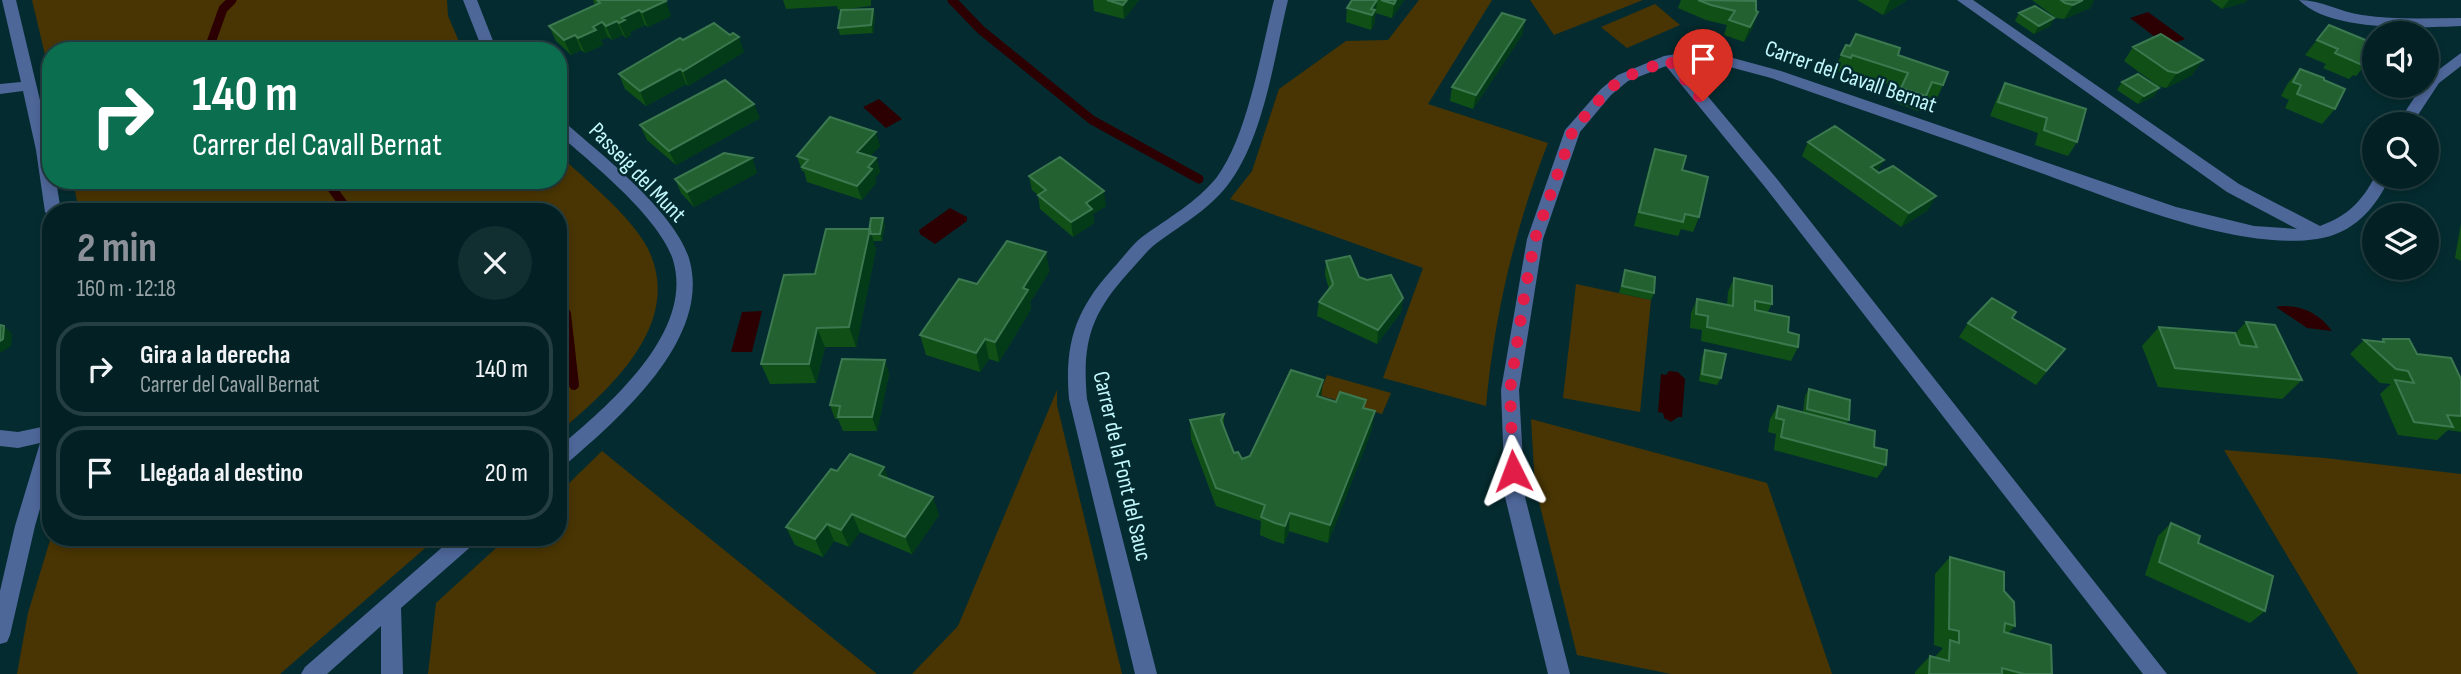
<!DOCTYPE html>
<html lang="es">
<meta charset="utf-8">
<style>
:root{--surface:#032124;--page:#112e31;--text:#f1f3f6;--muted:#97a3a6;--line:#243e41;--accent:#8c9099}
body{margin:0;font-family:"Sofia Sans Condensed",sans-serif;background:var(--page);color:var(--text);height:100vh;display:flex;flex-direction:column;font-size:26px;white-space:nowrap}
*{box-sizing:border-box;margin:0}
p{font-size:23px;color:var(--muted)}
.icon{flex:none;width:38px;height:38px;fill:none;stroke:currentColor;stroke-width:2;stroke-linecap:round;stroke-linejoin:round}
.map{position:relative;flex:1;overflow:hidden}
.details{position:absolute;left:42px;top:203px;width:525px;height:343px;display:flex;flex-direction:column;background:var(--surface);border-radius:28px;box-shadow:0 4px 10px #0003,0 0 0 2px var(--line)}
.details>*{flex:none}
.hud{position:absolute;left:42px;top:42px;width:525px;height:147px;border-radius:28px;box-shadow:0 4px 10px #0003,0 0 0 2px var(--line);background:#0b6e4f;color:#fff;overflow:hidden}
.fabs{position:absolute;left:2362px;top:21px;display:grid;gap:14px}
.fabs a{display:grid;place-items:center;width:77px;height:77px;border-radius:50%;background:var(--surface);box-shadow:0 4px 10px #0003,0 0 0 2px var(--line);font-size:35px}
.pin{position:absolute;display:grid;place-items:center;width:60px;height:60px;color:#fff;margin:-72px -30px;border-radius:50% 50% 50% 0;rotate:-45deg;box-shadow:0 0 7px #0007}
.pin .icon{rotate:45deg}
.me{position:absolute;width:77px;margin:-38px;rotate:357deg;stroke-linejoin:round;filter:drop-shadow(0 0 5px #0008)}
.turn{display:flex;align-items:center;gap:24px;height:147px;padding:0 35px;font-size:32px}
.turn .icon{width:91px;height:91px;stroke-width:2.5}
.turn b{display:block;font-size:49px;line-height:60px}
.round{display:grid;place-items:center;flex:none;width:74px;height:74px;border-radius:37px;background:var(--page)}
.head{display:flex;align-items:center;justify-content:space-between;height:119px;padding:0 35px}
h1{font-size:42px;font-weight:700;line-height:52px;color:var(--accent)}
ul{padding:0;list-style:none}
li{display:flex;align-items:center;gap:21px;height:94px;margin:0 14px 10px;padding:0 21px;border:4px solid var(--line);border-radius:28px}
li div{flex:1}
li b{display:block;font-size:26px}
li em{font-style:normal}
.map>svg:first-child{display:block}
</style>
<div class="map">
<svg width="2461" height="674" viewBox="0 0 2461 674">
<rect width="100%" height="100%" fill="#042c30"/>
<!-- green -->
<path fill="#493503" d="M32 0H447L448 16 463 51H51V80Z
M1419 0H1492L1428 104 1548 143C1515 227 1494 317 1486 406L1383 378 1423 268 1230 199 1252 171 1279 89 1346 41 1388 40Z
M1530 0H1643L1554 35Z
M1655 4 1680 25 1627 48 1601 27Z
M558 154C586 180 629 214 647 247 686 322 610 389 558 433V212H79L73 180H558Z
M1576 284 1651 300 1640 412 1563 398Z
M1327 375 1391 393 1382 414 1319 395Z
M1057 390V405L1122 674H912L958 626Z
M1531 419 1767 483 1832 674H1671L1577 655 1535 486Z
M2224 450 2325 458 2461 474V674H2358Z
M602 451 877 674H428L436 603 508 537H558V494Z
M51 537H438L280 674H17L28 613Z"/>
<!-- water -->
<path fill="#2c0002" d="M2148 12 2185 39 2167 46 2130 18Z
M879 99 902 119 886 128 863 107Z
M950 208 967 217V221L935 244 920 234 919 230Z
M2281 306C2302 305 2320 314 2332 331L2307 328 2276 307Z
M762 311 752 352H731L742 312Z
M1669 371 1678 372 1685 379 1682 417H1678L1671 422 1664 418 1663 413 1658 412 1661 374 1666 375Z"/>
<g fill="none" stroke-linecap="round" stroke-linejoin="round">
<!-- stream-far1 -->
<path stroke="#2c0002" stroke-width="9" d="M952 0 981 30 1092 120 1199 179
M208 51 223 9 232 0
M326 180 349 212"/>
<!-- stream -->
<path stroke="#2c0002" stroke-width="10" d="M558 313 566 314 574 385"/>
<!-- minor -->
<path fill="#4e6799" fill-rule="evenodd" d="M2 0H16L51 146V180H56L61 212H51V217L45 212 36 150 23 91 0 94V84L21 82Z
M463 0H477L497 51H483Z
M1274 0H1288C1274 57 1264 139 1227 186 1206 212 1179 226 1153 246 1144 254 1136 265 1128 273 1090 315 1082 344 1087 399L1157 674H1135L1069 399C1064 340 1077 307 1117 264 1125 255 1133 244 1142 237 1168 218 1196 203 1217 177 1248 135 1261 51 1274 0Z
M1957 0H1973L2239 184 2320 226C2347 216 2362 202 2375 176L2390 177C2376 208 2353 234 2317 239 2232 252 2102 194 2021 166 1938 136 1854 107 1771 78L1711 62 1680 63 1777 179 2167 674H2143L1765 187 1666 66 1628 81 1611 95 1580 132 1543 239 1519 390 1525 497 1570 674H1548L1505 497 1501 390 1527 239 1565 130 1601 89 1618 75 1664 56 1695 51 1711 52 1781 71 2176 207 2254 226 2297 229 2227 192Z
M2299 0C2322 0 2340 12 2362 15 2395 20 2428 18 2461 18V26C2419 28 2330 32 2299 0Z
M2461 53V66L2439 83 2412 124H2397L2422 86H2427L2429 77Z
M558 120 563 121C600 153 679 215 690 262 710 341 617 420 565 465L558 467V448C607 407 695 333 673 260 660 218 592 163 558 134Z
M51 425V470L35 526 10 635 7 642 0 644V591L15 526 40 443 18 448 0 446V430L18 432Z
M454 537H478L475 543 401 608 403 674H381V626L327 674H301L305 667Z"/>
</g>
<!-- wall -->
<path fill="#105017" d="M593 0H664L671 16 648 27 645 25 630 32 631 35 626 38 623 35 612 40 608 37 601 40 603 45 585 53 581 50 571 55 556 41 549 26 595 6Z
M783 0H871V6L838 10 837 6 786 9Z
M1093 0H1139L1124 19 1094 11Z
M1352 0H1404L1392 18 1376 13 1375 16 1374 25 1371 30 1346 22 1347 8Z
M1681 0H1752L1753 27 1744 42 1724 35 1727 25 1706 20 1678 8Z
M1857 0H1907L1883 15Z
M2032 0H2094L2090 8 2064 19 2056 18Z
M2210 0H2247L2246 2 2222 9Z
M873 9 875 17 873 33 840 35 838 28Z
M2019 13 2054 18 2050 26 2034 34 2015 21Z
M1525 20 1522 35 1473 109 1450 101 1452 87Z
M2329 25 2368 62 2356 76 2353 75 2349 79 2323 68 2326 64 2305 55Z
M1846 45 1898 55 1943 85 1936 100 1925 97 1918 111 1894 102 1900 88 1846 70 1844 73 1834 70Z
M2133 47 2192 75 2166 88 2158 86 2124 61Z
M744 52 688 86 686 84 646 106 625 89 619 74Z
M2300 69 2324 80 2335 109 2322 124 2285 108 2289 100 2281 96 2288 83Z
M2122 82 2159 88 2154 96 2138 104 2117 90Z
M2005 83 2077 142 2068 156 2035 145 2038 133 1990 116 1997 98Z
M760 118 676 165 647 140 640 125Z
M1808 142 1884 160 1877 172 1928 210 1901 227 1802 156Z
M880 146 870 156 876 158 880 172 875 178 876 183 862 200 807 182 804 171H802L797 156Z
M1655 149 1682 170 1699 217 1693 232 1681 229 1678 236 1634 226 1650 163Z
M752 158 757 173 694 207 681 193 675 179Z
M1029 176 1106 206 1093 214 1094 223 1073 237 1040 209 1038 195 1032 190Z
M2461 223V261L2455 258Z
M885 225 882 241H873L876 249 856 347H825L816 383 770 384 761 364 815 274 869 229Z
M1046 252 1049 272 1030 302 1031 309 999 362 989 359 980 372 926 355 920 335 977 284Z
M1326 261 1403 298 1401 312 1377 344 1317 316 1319 302 1329 289 1325 275Z
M1625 270 1654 293 1651 300 1619 293Z
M1734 278 1772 304 1767 313 1788 332 1798 347 1791 361 1701 341 1702 330 1690 328 1691 313 1697 299 1727 305 1728 292Z
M2246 322 2302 380 2282 399 2158 387 2142 346 2159 327 2235 334Z
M1968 323 2065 349 2036 385 1959 337Z
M2383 339 2417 354 2461 379V432L2448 430 2437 440 2398 435 2380 394 2391 384 2380 383 2350 354 2364 340 2380 342Z
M1705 350 1721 378 1717 385 1699 381 1702 357Z
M885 360 889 374 877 431H843L838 419H835L830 405Z
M1809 389 1849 420 1846 424 1874 447 1886 465 1877 478 1774 450 1776 434 1768 432 1770 419 1778 406 1803 412 1805 396Z
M1322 398 1365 408 1372 429 1328 543 1289 531 1284 544 1274 541 1260 535 1261 521 1216 506 1191 439 1190 420 1224 414V427L1234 453 1242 459 1250 456Z
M884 467 888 478 939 515 912 554 860 532 849 547 834 541 823 557 795 545 786 527 837 471Z
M2171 523 2198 543 2265 611 2250 623 2145 575 2158 536Z
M1950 557 2004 591 2015 626 2008 633 2052 674H1915V672L1930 656 1935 657 1943 648 1934 645 1935 574Z"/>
<!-- shaded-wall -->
<path fill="#033a17" d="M1127 0H1139L1124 19 1123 5Z
M1377 0 1376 13 1375 16 1374 25 1371 30 1372 15 1371 9Z
M1396 0H1404L1392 18 1394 4Z
M1890 0H1907L1883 15Z
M2083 0H2094L2090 8 2064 19 2073 5Z
M2229 0H2247L2246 2 2222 9Z
M666 1 671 16 648 27 642 12Z
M873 9 875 17 873 33 871 25Z
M639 10 645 25 630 32 631 35 626 38 619 23 622 18Z
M1758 12 1753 27 1744 42 1750 27Z
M2054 18 2050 26 2034 34 2039 26Z
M1525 20 1522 35 1473 109 1476 95Z
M617 21 623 35 612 40 606 26Z
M602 22 608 37 601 40 603 45 585 53 578 38 593 27Z
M575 35 581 50 571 55 564 40Z
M739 37 744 52 688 86 683 71Z
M2203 60 2192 75 2166 88 2177 73Z
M680 69 686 84 646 106 640 91Z
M2159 88 2154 96 2138 104 2144 96Z
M754 104 760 118 676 165 669 151Z
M876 132 880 146 861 166 857 152Z
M752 158 757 173 694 207 687 192Z
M876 158 880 172 875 178 876 183 862 200 857 186 868 167Z
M1884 160 1876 174 1863 182 1871 167Z
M1104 191 1106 206 1093 214 1094 223 1073 237 1071 222 1086 203Z
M1936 196 1928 210 1901 227 1909 213Z
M883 218 885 225 882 241 880 234Z
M870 229 876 249 856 347 849 327Z
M1046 252 1049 272 1030 302 1031 309 999 362 995 342 1023 288Z
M1403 298 1401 312 1377 344 1378 330Z
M4 326 12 334 11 346 0 353V341Z
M817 328 825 347 816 383 809 364Z
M985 339 989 359 980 372 976 353Z
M885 360 889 374 877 431 872 417Z
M1323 380 1321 399 1317 396Z
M1375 411 1372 429 1328 543 1330 525Z
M884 467 891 486 879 475Z
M933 497 939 515 912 554 905 537Z
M1290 513 1289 531 1284 544 1285 526Z
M852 514 860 532 849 547 841 530Z
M827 524 834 541 823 557 815 539Z"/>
<!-- building -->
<path fill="#236230" stroke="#3c7950" stroke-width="2" d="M597 0H664L666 1 642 12 639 10 622 18 625 20 619 23 617 21 606 26 602 22 593 27 596 30 578 38 575 35 564 40 549 26 600 3Z
M1107 0H1127L1123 5Z
M1352 0H1377L1371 9 1375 10 1372 15 1347 8Z
M1381 0H1396L1394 4Z
M1698 0 1756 1V11L1758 12 1750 27 1729 20 1735 11 1711 5Z
M2061 0H2083L2073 5 2065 3Z
M2035 6 2054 18 2039 26 2019 13Z
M873 9 871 25 838 28 841 10Z
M1502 13 1525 20 1476 95 1452 87Z
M714 23 730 35 733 33 739 37 683 71 680 69 640 91 619 74 680 38 683 40Z
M2329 25 2375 44V52L2368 62 2364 60 2362 65 2335 53 2338 49 2317 40Z
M1856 34 1900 48 1898 55 1948 72 1943 85 1932 82 1926 96 1901 88 1908 73 1852 55 1851 58 1841 55 1846 45 1850 46Z
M2161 34 2203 60 2177 73 2168 71 2133 47Z
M2300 69 2324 78V80L2345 89 2335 109 2297 94 2301 85 2293 82Z
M2138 74 2159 88 2144 96 2122 82Z
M725 80 754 104 669 151 640 125Z
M2005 83 2086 109 2077 142 2044 130 2047 118 1998 102Z
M830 117 876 132 857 152 876 158 868 167 872 169 857 186 802 167 808 160 797 156Z
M1835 126 1884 160 1871 167 1879 173 1893 166 1936 196 1909 213 1808 142Z
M1655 149 1686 156 1682 170 1708 177 1699 217 1685 214 1683 222 1639 212Z
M724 153 752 158 687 192 675 179Z
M1060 157 1104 191 1086 203 1092 209 1071 222 1038 195 1046 190 1029 176Z
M871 218H883L880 234H871L870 229 869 232Z
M826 229H870L849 327 817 328 809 364H761L784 275 815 274Z
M1007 241 1046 252 1023 288 1028 290 995 342 985 339 976 353 920 335 959 279 977 284Z
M1350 256 1359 277 1367 280 1391 275 1403 298 1378 330 1319 302 1333 284 1326 261Z
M1625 270 1655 277 1654 293 1622 286Z
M1734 278 1772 286V304L1755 301V310L1789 317 1788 332 1799 335 1798 347 1707 327 1708 316 1696 314 1697 299 1733 306Z
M1992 298 2016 312 2012 318 2065 349 2046 371 1968 323Z
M2246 322 2275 325 2302 380 2175 368 2159 327 2235 333 2240 345 2257 347Z
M0 325 4 326 3 339 0 341Z
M2383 339H2409L2417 354 2451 358 2461 379V416L2447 415 2453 427 2414 422 2395 380 2414 383 2408 371 2396 369 2364 340 2384 342Z
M1705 350 1726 354 1721 378 1702 374Z
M842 359 885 360 872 417H838L840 406 830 405Z
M1291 370 1323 380 1317 396 1336 402 1340 392 1366 400 1363 408 1375 411 1330 525 1290 513 1285 526 1275 523 1261 517 1265 505 1216 488 1190 420 1224 414 1221 420 1234 453 1238 452 1242 459 1250 456Z
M1809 389 1850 400 1849 420 1807 409Z
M1778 406 1875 431 1874 447 1887 450 1886 465 1781 437 1784 420 1776 418Z
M850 454 884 467 879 475 933 497 905 537 852 514 841 530 827 524 815 539 786 527 831 469 837 471Z
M2171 523 2200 536 2198 543 2273 576 2265 611 2159 562Z
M1950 557 2004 572V591L2014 602 2015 626 2005 623 2004 632 2051 645 2052 674H2024L2002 668V674H1929L1930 656 1949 661 1950 640 1959 643V631L1949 629Z"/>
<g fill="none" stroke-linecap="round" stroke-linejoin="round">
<!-- route -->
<path stroke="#e11d48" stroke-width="12" stroke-dasharray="0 21.6" d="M1513 471 1510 390 1525 291 1535 239 1573 130 1606 92 1623 78 1669 60 1703 101"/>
</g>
<g text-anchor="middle" stroke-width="5" stroke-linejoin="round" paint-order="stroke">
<!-- street labels -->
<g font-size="23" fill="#c3f8fd" stroke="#042c30">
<text transform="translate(1851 76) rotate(19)" y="8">Carrer del Cavall Bernat</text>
<text transform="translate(638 172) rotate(46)" y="8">Passeig del Munt</text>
<text transform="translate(1123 466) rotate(77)" y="8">Carrer de la Font del Sauc</text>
</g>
</g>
</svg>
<div class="fabs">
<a><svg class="icon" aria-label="sound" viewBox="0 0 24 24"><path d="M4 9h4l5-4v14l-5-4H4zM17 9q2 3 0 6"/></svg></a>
<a><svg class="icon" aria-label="search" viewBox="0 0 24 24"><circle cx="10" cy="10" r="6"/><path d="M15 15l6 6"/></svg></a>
<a><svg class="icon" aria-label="layers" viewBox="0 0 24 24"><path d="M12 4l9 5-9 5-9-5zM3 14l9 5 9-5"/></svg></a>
</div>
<div class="pin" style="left:1703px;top:101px;background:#d93025"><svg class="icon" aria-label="arrive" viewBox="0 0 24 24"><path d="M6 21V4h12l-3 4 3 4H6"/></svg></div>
<svg class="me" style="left:1513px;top:471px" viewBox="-20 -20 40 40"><path d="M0-17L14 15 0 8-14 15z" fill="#e11d48" stroke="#fff" stroke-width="4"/></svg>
<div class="hud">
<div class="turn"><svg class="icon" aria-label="right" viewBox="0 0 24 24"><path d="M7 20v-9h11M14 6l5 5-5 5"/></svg><div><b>140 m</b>Carrer del Cavall Bernat</div></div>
</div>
<section class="details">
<div class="head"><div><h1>2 min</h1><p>160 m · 12:18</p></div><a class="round"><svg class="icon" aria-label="close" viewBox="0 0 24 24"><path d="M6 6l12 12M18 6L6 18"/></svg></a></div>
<ul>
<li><svg class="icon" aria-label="right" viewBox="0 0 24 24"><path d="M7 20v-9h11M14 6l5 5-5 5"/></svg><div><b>Gira a la derecha</b><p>Carrer del Cavall Bernat</p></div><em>140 m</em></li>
<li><svg class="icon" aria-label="arrive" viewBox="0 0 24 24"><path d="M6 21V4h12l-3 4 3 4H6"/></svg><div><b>Llegada al destino</b></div><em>20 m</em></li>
</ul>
</section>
</div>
